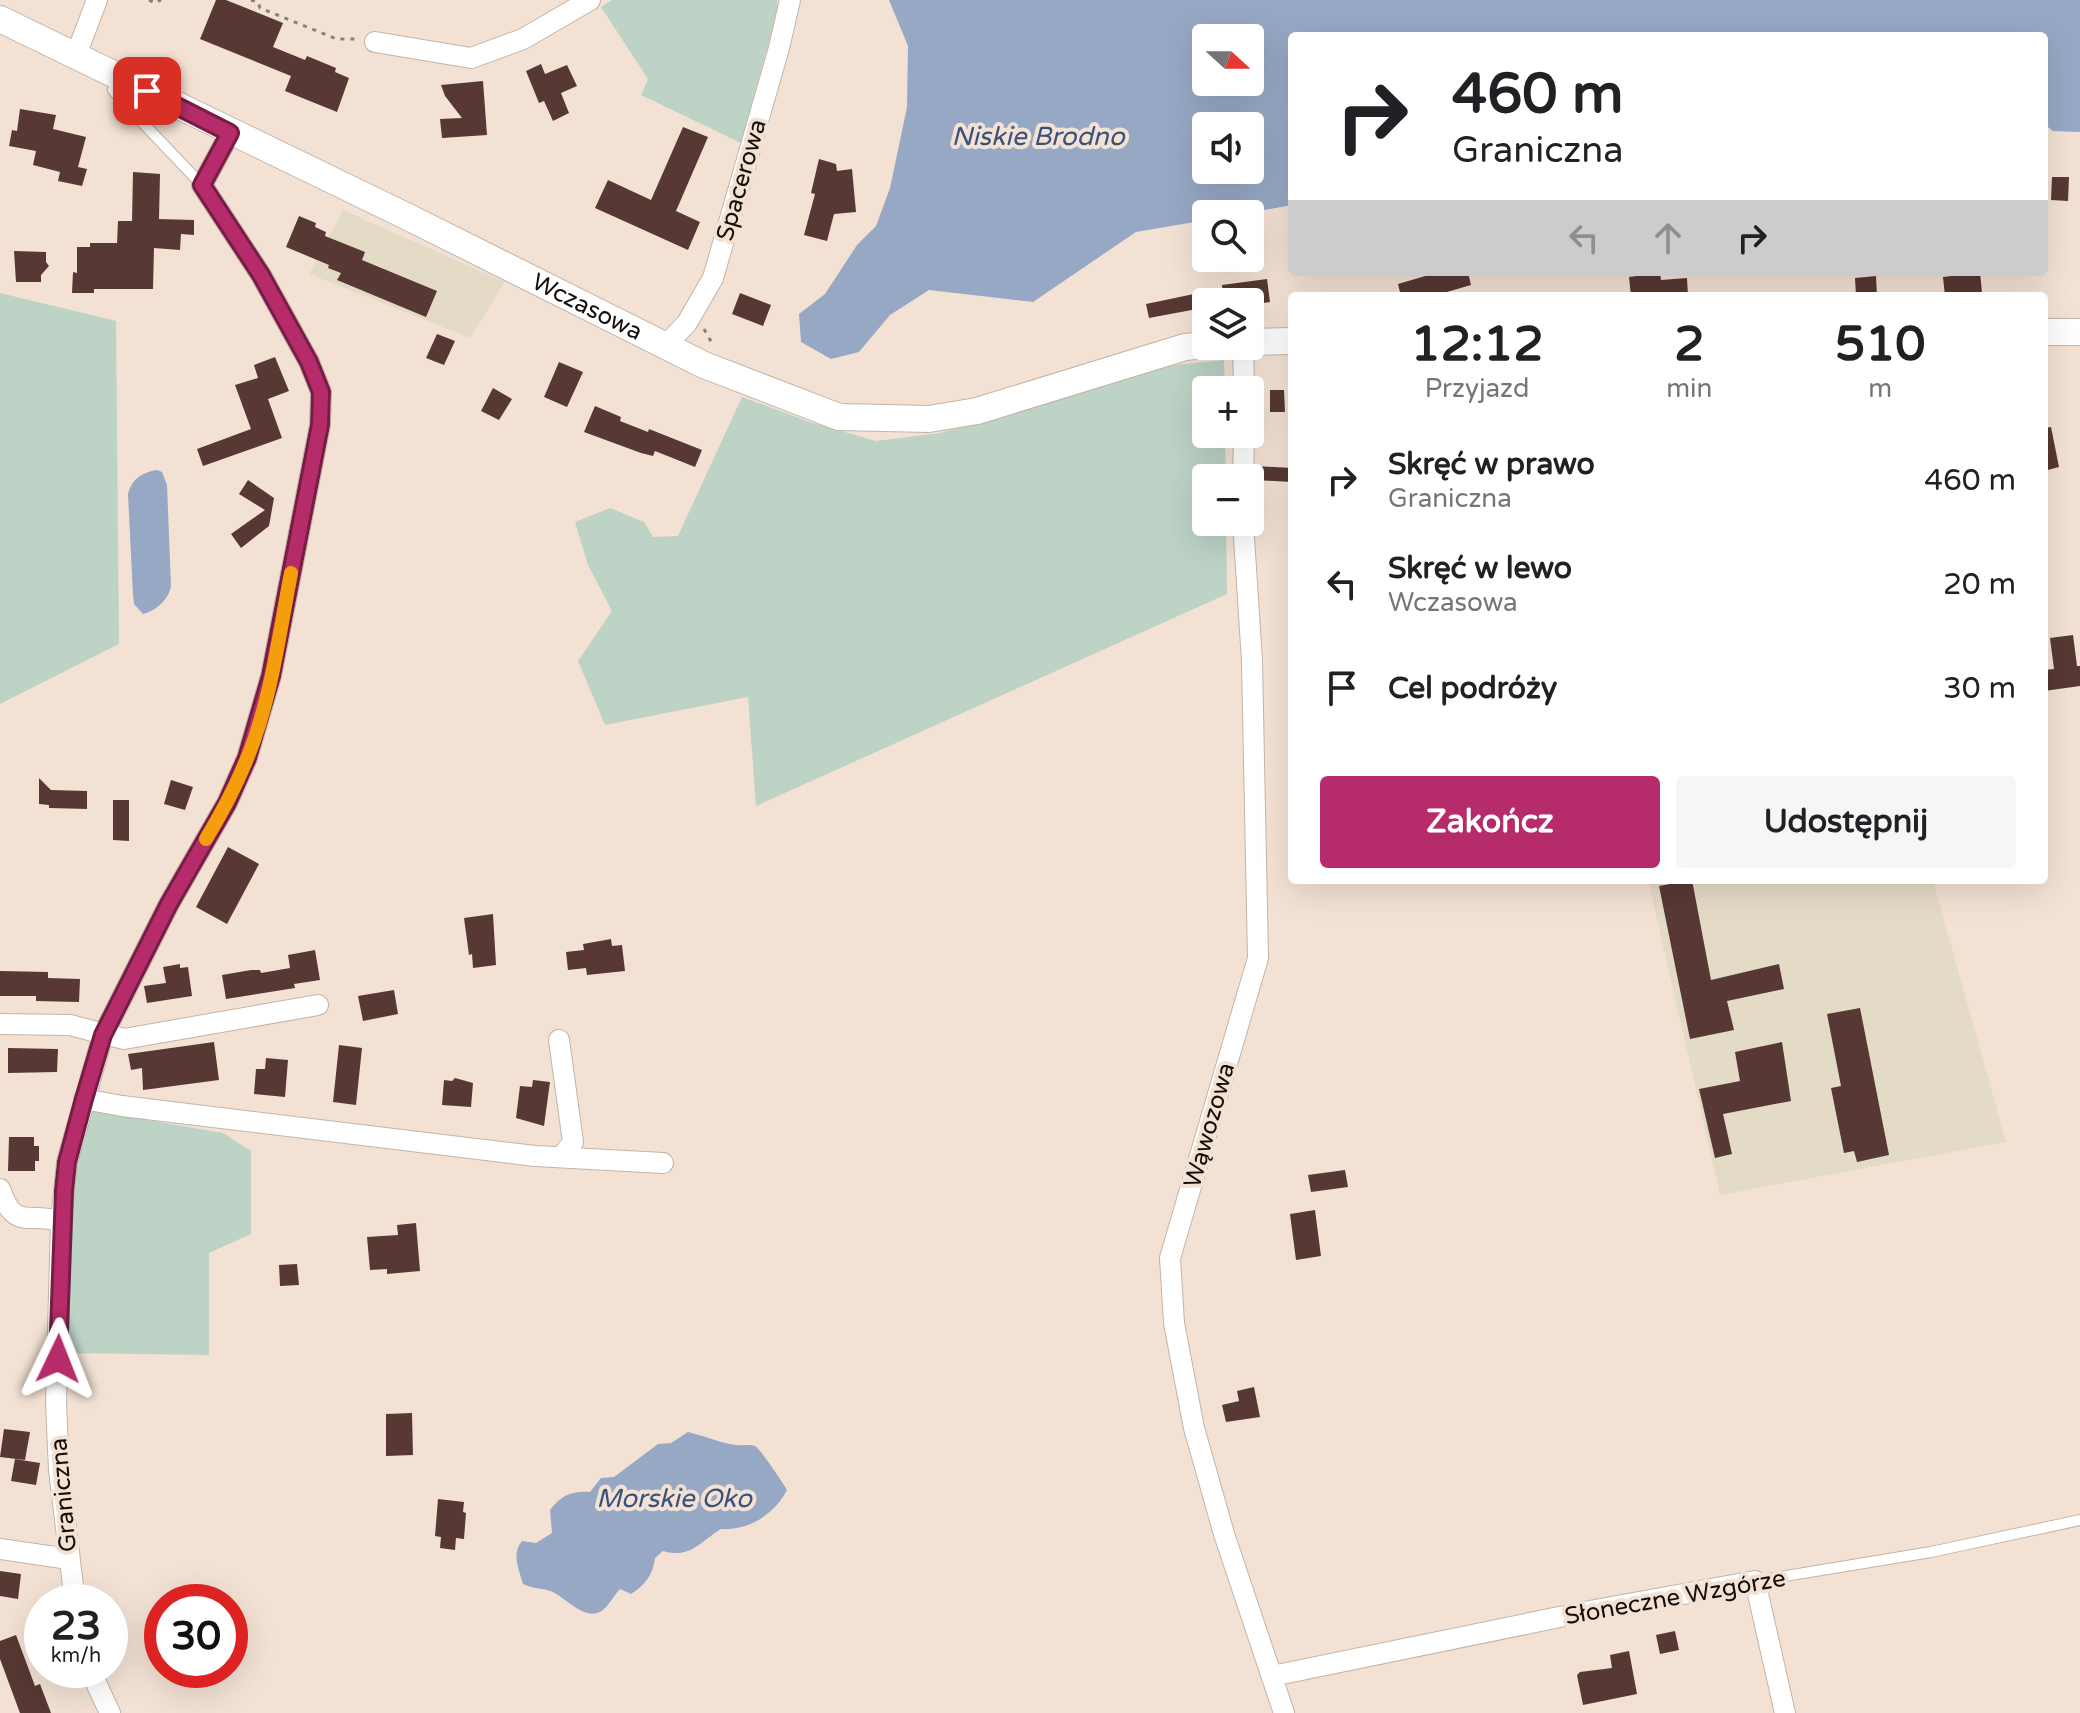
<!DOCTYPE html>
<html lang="pl">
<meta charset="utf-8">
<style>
:root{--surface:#fff;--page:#f6f6f6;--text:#202124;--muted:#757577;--accent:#b62c6a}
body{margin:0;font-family:"Varela Round",sans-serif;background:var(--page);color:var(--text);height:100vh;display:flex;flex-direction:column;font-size:30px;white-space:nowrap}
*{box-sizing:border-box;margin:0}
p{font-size:26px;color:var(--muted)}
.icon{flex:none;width:44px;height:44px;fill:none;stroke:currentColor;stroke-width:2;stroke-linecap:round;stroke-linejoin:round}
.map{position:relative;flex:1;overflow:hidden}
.drawer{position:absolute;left:1288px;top:292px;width:760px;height:592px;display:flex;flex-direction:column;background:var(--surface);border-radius:8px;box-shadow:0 8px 32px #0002}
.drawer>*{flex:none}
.guide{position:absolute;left:1288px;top:32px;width:760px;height:244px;border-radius:8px;box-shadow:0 8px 32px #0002;background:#fff;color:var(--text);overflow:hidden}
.needle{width:52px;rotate:111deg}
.controls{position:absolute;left:1192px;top:24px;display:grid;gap:16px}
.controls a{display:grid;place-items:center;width:72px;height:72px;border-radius:8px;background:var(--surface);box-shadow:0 8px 32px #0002;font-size:40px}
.speed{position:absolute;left:24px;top:1584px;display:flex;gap:16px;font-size:40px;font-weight:700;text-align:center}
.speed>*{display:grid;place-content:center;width:104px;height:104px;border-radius:50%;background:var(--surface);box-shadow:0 8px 32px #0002;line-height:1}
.speed small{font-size:20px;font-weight:400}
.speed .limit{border:12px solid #d22;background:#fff;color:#111}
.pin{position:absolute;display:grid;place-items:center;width:68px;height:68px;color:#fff;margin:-34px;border-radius:16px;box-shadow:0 4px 12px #0006}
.me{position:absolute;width:88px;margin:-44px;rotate:2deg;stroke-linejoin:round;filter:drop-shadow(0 0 6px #0008)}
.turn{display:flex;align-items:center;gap:28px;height:168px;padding:0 32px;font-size:36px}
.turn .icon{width:104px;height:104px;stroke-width:2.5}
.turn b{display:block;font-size:56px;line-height:68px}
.lanes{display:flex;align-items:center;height:76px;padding:0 32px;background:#0003;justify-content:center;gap:40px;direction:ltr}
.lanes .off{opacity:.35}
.eta{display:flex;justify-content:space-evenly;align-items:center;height:136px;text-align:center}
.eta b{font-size:48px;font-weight:700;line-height:56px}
.primary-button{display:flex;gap:16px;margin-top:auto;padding:16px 32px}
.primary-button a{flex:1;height:92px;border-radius:8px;background:var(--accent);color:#fff;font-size:32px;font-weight:700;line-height:92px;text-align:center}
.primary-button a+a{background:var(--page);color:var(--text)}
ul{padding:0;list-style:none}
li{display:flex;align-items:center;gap:24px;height:104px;padding:0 32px}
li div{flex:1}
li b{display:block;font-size:30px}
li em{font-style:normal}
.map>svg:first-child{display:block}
</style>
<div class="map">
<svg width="2080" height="1713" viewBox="0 0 2080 1713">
<rect width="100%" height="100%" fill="#f3e2d4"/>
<!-- industrial -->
<path fill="#e4dbc6" d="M343 210 505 282 470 338 309 274Z
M1648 880H1933L2006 1142 1720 1195Z"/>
<!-- green -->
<path fill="#bcd3c6" d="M612 0H777L778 9 741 143 641 95 648 79 601 7Z
M0 293 116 321 119 644 0 704Z
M1224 360 1225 390H1206V434H1225L1226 478H1206V522H1226L1227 594 756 806 748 697 605 725 578 661 612 611 588 565 575 522 610 508 644 522 653 537 678 536 742 397 810 422 876 441 940 433 1165 366Z
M84 1109 223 1133 251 1151V1234L209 1253V1355L65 1353V1217Z"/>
<!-- water -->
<path fill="#96a8c4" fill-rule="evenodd" d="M889 0H2080V132L2053 131 2044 124V36H1292V205L1242 214H1206V220L1136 232 1033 302 929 290 890 315 859 352 831 359 801 342 799 314 825 294 857 245 876 226 890 188 907 107 908 46ZM1206 38H1250V82H1206ZM1206 126H1250V170H1206Z
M157 470 162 472 167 485 171 586C169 599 156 611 143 614L134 604 133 596 128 494C131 480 142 472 157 470Z
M688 1432C705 1436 720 1443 736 1445 742 1446 749 1444 755 1446 759 1447 784 1484 787 1490 775 1514 748 1531 721 1529 700 1542 690 1559 663 1551L655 1558C653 1575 645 1585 631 1594L620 1589C614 1595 610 1604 604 1609 588 1624 567 1599 553 1592 544 1588 533 1589 523 1584 519 1569 511 1554 522 1541L536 1543 552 1533 550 1510C562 1495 571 1491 590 1492L601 1478 614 1477 658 1444 671 1443Z"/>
<!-- building -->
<path fill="#573834" d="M216 0H226L283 23 273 47 305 60 307 56 336 68 335 72 349 78 337 112 285 91 291 76 200 39Z
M541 64 545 74 567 65 577 86 561 93 569 113 553 121 544 101 539 103 526 71Z
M483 81 487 135 442 138 440 119 462 118 445 96 441 85Z
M20 109 56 115 53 129 86 137 78 167 87 169 82 186 58 181 60 172 33 165 36 151 9 146 12 130 17 131Z
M683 127 708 137 676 211 700 222 688 250 595 208 608 180 651 200Z
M819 159 836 164 837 171 852 169 856 212 834 214 827 241 804 235 815 194 811 193Z
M133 172 160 174 159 219 194 220V235L181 234 180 250 154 248 153 289H94V293H72L73 272 77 273V247H90V243H117L118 221H132Z
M2052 177H2069L2068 201 2051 200Z
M299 216 316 223 315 227 326 232 325 236 365 252 362 260 437 291 426 317 337 280 341 273 328 268 329 265 286 247Z
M14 251 46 252V262L49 266 41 275V282H16Z
M1439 272H1468L1471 285 1433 296H1401L1398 284Z
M1645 272H1660L1661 280 1687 278 1688 296H1631L1629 277 1645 275Z
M1960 272H1980L1982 293 1945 296 1943 277 1960 275Z
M1876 276 1877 296H1856L1855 278Z
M1267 279 1270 302 1250 305V302H1224L1222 285Z
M740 293 771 305 763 326 732 314Z
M1194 294 1197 309 1149 318 1146 304Z
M437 334 455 341 444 365 426 358Z
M275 357 289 391 268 399 282 438 203 466 197 449 251 429 235 385 258 378 254 365Z
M559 362 583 372 567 407 544 397Z
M493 388 512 399 499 420 481 411Z
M1270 390H1284L1285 412H1270Z
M595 406 621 417 620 421 648 432 649 429 702 450 695 467 655 451 653 456 641 453 584 432Z
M2051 427 2059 467 2044 471V428Z
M1256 466 1292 468V482L1256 480Z
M248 480 274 498 269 526 241 548 231 534 265 510 239 494Z
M2073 635 2077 666H2080V686L2044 691V670L2054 669 2050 638Z
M39 778 51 790 87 791V809L49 808V805L39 804Z
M171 780 193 787 185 810 164 804Z
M113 800H129V841L113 840Z
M228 847 259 864 227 924 196 907Z
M1692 880 1711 980 1779 964 1784 989 1727 1001 1734 1030 1690 1039 1659 886Z
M493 914 496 965 473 968 472 954 469 955 464 918Z
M611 939 612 946 622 945 625 971 587 975 586 968 568 970 566 952 584 950 583 944Z
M315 950 320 980 294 984 295 988 226 999 222 975 251 970H260L261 973 290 968 288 955Z
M180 964V968L188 967 192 996 147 1003 144 986 166 983 163 967Z
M0 971 48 972V978L80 979 79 1002 36 1001V996H0Z
M394 990 398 1014 363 1021 358 996Z
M1860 1008 1889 1155 1857 1162 1854 1151 1844 1153 1831 1088 1841 1086 1827 1014Z
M214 1042 219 1080 143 1090 142 1068 131 1070 128 1054Z
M1782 1042 1791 1101 1723 1114 1732 1154 1715 1158 1699 1089 1740 1081 1735 1052Z
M339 1045 362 1048 356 1105 333 1102Z
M8 1048 58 1049 57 1072 8 1073Z
M266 1058 288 1060 285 1097 254 1094 256 1069H265Z
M455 1078 473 1083 471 1107 442 1105 444 1080 452 1081Z
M533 1080 550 1082 544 1126 516 1118 520 1086 532 1087Z
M9 1137H34V1146H39V1161H35V1171H8Z
M1345 1170 1348 1187 1311 1192 1308 1175Z
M1315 1210 1321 1256 1296 1260 1290 1214Z
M416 1223 420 1271 387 1274V1269L370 1270 367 1237 398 1235 397 1225Z
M297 1264 299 1285 280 1286 279 1265Z
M1254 1387 1260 1417 1226 1422 1222 1405 1239 1401 1237 1391Z
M412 1413 413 1455 386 1456V1414Z
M4 1429 30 1432 25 1460 0 1457Z
M15 1459 40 1463 36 1485 11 1481Z
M438 1499 464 1502 463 1512 466 1513 464 1539 456 1538 455 1550 440 1548 441 1537 435 1536Z
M0 1571 21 1574 18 1599 0 1596Z
M1675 1631 1679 1650 1660 1654 1656 1635Z
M16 1635 35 1686 40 1684 51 1713H20L0 1659V1641Z
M1629 1651 1637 1694 1583 1705 1577 1675 1580 1672 1612 1668 1610 1655Z"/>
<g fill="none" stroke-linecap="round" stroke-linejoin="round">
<!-- service casing -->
<g stroke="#c4b4a7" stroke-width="12">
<path id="service" d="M118 79 113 90 121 100 202 185
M1755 1581 1931 1552 2080 1520"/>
</g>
<!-- minor casing -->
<g stroke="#c4b4a7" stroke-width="22">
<path id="minor" d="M375 42 471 58 523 39 590 0
M76 55 97 0
M665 346 687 323 713 278 779 48 790 0
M1243 346 1244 390
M1243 478 1244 434
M1243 522 1252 661 1258 958 1170 1258 1174 1323 1194 1428 1224 1534 1284 1713
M0 1024 70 1025 124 1039 318 1005
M559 1040 573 1142 561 1157
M84 1099 122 1106 535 1156 663 1163
M0 1189C15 1231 26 1212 61 1221
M0 1549 69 1559
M75 1602 59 1470 56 1403 61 1221 67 1162 103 1035 169 904 227 803 247 758 271 676 320 425 321 392 309 362 261 275 202 185 230 133
M90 1670 110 1713
M1272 1676 1584 1612 1755 1581 1785 1713"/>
</g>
<!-- tertiary casing -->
<g stroke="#c4b4a7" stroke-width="28">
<g id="tertiary">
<path id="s1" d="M0 19 408 217 704 365 839 417 929 419 977 411 1185 347 1206 345"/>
<path d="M2044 332H2080"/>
<path d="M1250 342 1292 341"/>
</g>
</g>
<!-- path -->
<path stroke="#8a7f75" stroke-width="3" stroke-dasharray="4 6" stroke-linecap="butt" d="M149 0 155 3 161 0
M251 0 258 2 260 8 337 39H355
M704 329 712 343"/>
<!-- service -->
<use href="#service" stroke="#fff" stroke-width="10"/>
<!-- minor -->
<use href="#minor" stroke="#fff" stroke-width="20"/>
<!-- tertiary -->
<use href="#tertiary" stroke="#fff" stroke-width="26"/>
</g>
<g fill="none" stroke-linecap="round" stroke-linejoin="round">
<!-- route casing -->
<g stroke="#761d45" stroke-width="20">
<path id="route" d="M58 1359 64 1191 67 1162 84 1099 103 1035 169 904 227 803 247 758 271 676 320 425 321 392 309 362 261 275 202 185 230 133 147 91"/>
</g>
<!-- route -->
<use href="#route" stroke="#b62c6a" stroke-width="14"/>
<!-- slow -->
<path stroke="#f59e0b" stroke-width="14" d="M206 839C221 814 235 788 246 761 271 702 279 635 291 573"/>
</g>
<g text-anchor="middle" stroke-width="8" stroke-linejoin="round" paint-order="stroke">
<!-- street labels -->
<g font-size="24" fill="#130e09" stroke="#f3e2d4">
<text transform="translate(741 180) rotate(-74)" y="8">Spacerowa</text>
<text dy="8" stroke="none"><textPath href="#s1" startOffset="654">Wczasowa</textPath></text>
<text transform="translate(1209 1125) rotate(-74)" y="8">Wąwozowa</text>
<text transform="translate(63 1495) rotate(-95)" y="8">Graniczna</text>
<text transform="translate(1675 1597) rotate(-10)" y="8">Słoneczne Wzgórze</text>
</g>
<!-- water labels -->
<g font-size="26" font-style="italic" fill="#37527b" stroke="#f3e2d4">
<text x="1038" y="145">Niskie Brodno</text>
<text x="674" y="1507">Morskie Oko</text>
</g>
</g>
</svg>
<div class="controls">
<a><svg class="needle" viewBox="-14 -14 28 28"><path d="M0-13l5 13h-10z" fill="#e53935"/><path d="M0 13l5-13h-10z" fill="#757577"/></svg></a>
<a><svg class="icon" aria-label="sound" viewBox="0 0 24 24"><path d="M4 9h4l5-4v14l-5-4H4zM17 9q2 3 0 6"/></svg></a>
<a><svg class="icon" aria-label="search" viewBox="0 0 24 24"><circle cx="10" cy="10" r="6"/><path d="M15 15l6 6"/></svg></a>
<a><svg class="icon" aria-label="layers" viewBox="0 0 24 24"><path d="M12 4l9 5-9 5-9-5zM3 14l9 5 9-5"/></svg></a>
<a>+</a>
<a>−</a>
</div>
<div class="speed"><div>23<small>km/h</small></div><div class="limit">30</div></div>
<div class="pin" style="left:147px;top:91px;background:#d93025"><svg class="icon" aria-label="arrive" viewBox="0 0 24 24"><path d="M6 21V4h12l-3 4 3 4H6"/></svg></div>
<svg class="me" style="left:58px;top:1359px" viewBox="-20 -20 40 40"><path d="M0-17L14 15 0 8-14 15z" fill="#b62c6a" stroke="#fff" stroke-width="4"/></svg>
<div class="guide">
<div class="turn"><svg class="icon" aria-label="right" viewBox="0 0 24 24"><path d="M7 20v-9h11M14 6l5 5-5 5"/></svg><div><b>460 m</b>Graniczna</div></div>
<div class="lanes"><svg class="icon off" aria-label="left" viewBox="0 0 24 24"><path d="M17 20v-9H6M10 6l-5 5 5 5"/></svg><svg class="icon off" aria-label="ahead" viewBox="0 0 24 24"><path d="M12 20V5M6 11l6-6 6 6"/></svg><svg class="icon" aria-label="right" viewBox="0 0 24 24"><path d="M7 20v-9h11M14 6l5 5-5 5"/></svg></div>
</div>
<section class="drawer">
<div class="eta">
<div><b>12:12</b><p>Przyjazd</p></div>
<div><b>2</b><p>min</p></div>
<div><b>510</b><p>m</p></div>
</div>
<ul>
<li><svg class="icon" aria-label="right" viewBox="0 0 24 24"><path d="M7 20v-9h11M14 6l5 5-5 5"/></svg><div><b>Skręć w prawo</b><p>Graniczna</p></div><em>460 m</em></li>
<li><svg class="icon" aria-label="left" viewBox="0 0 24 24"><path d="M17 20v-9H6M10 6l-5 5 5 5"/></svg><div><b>Skręć w lewo</b><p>Wczasowa</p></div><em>20 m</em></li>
<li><svg class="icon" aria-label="arrive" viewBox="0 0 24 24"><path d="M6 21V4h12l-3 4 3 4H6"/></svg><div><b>Cel podróży</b></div><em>30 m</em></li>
</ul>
<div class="primary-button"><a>Zakończ</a><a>Udostępnij</a></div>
</section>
</div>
